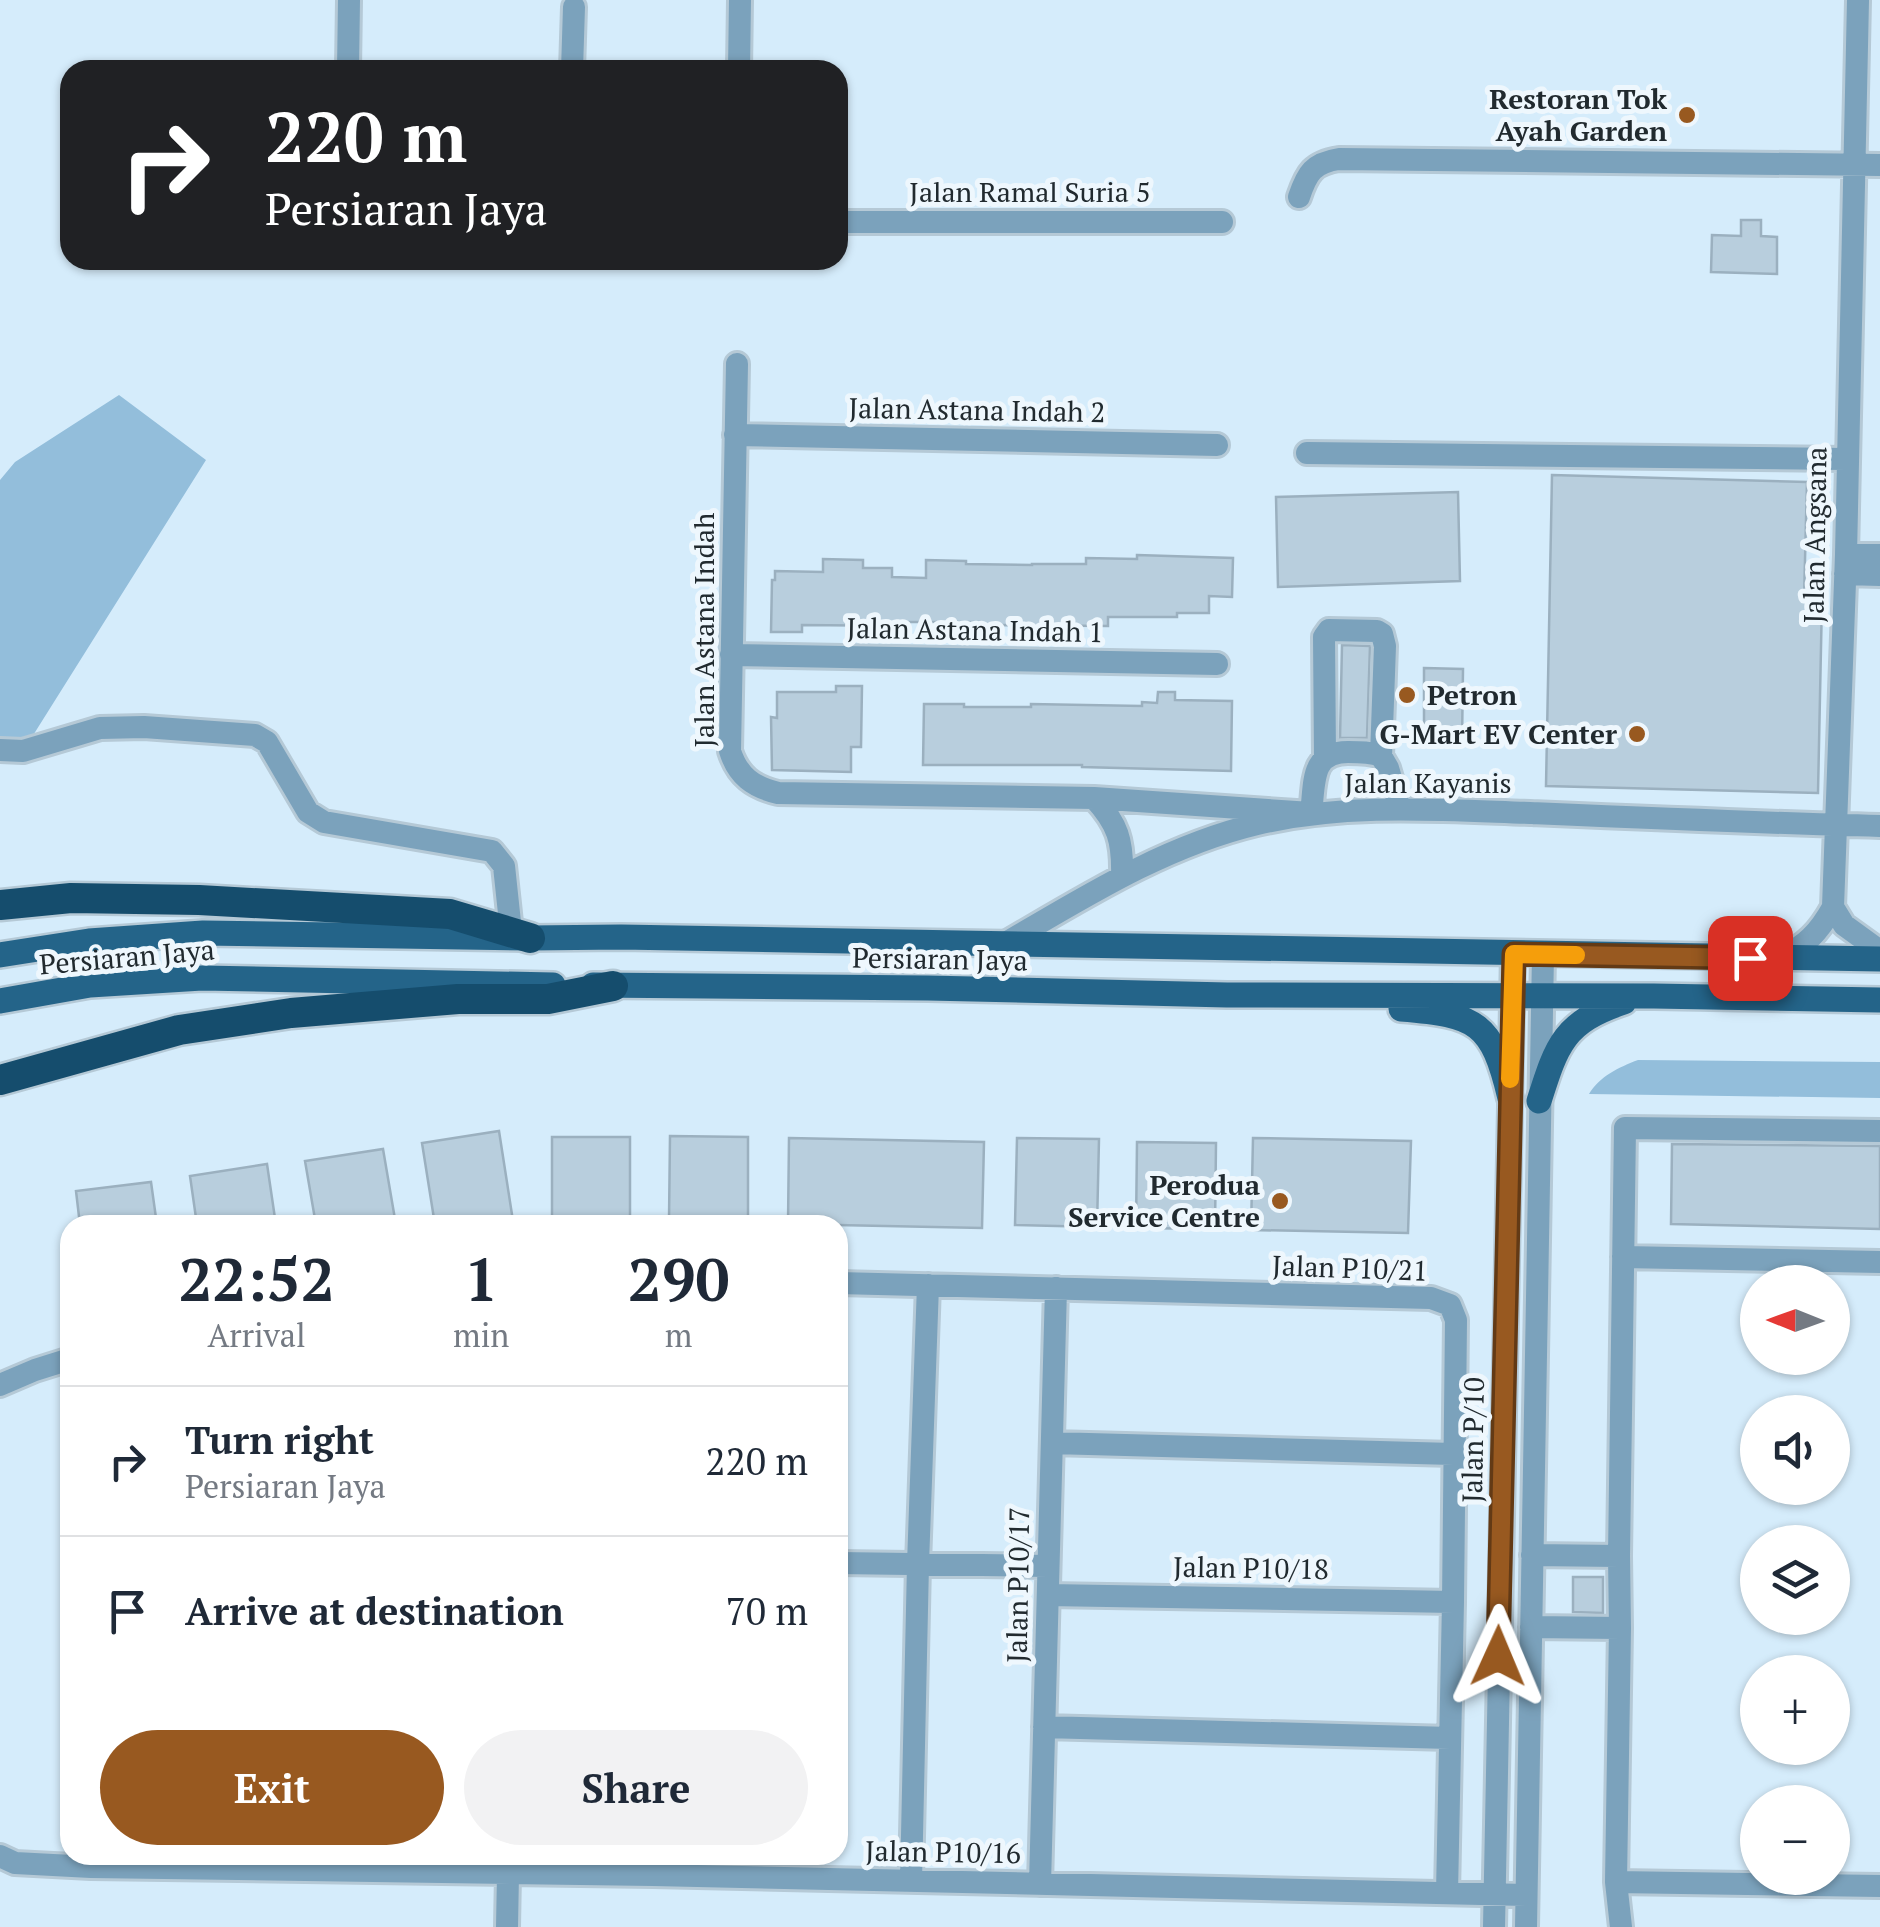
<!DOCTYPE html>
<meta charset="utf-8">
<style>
:root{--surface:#fff;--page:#f2f2f3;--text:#1f2937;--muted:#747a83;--line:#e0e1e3;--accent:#985920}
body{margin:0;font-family:"PT Serif",serif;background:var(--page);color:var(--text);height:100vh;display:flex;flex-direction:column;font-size:38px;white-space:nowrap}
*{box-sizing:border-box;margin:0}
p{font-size:32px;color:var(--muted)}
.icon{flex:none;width:55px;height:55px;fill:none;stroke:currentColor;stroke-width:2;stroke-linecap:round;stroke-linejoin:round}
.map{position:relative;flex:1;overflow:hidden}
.panel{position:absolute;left:60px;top:1215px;width:788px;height:650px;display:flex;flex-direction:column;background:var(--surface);border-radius:30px;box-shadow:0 2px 8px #0004}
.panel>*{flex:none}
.hud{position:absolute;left:60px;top:60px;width:788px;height:210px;border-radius:30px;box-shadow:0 2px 8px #0004;background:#202124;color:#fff;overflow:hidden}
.needle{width:65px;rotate:271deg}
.fabs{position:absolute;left:1740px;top:1265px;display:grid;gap:20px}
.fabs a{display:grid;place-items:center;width:110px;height:110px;border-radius:50%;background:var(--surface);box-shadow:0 2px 8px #0004;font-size:50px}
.pin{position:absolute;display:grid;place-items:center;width:85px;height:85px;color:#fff;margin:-42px;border-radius:20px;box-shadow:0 5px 15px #0006}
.me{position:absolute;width:110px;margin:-55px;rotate:1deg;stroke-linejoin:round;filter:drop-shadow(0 0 8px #0008)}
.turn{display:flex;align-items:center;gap:35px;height:210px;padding:0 40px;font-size:45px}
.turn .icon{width:130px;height:130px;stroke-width:2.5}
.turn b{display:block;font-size:70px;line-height:85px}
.eta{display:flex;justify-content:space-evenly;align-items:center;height:170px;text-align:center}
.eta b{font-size:60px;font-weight:800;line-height:70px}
.button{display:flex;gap:20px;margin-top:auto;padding:20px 40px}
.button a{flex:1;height:115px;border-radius:60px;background:var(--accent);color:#fff;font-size:40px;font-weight:800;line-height:115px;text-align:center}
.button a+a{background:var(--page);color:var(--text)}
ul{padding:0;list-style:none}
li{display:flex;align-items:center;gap:30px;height:150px;padding:0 40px;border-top:2px solid var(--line)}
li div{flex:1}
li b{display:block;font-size:38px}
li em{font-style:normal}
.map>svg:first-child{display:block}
</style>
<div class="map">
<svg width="1880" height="1927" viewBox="0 0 1880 1927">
<rect width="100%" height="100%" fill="#d5ecfb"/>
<!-- green -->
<path fill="#93bedb" d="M119 395 206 460 32 737H0V480L15 462Z
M1638 1060 1880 1062V1098L1589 1094C1599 1077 1619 1067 1638 1060Z"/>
<!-- building -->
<path fill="#b8cedd" stroke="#9bb0bf" stroke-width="2.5" d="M1741 220H1761V236L1777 237V274L1711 272 1712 235 1741 236Z
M1552 475 1807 482 1804 599H1822L1818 793 1546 786Z
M1458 492 1460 581 1278 587 1276 497Z
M1137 555 1233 558 1232 597 1209 596V613H1177V617H1108V626L1001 625V627H980V622H909V626L802 625V632H771L772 580H775V571L823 572V559L863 560V568H892V577L926 578V560L966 561V564L1032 565V564H1086V558L1137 559Z
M1342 645 1370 646 1367 738H1340Z
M1424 668 1463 669 1462 744H1424Z
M836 686H862L861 747H851V772L772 770 771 717 777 718V692H836Z
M1158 692H1175V700L1232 701 1231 771 1082 767V765H923L924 704H964V707H1031V704L1142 706V702L1157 703Z
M499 1131 513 1221 483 1225H435L422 1143Z
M670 1136 748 1137V1221L669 1220Z
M552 1137H630V1223H552Z
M789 1138 984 1142 982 1228 788 1224Z
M1017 1138 1099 1139 1097 1227 1015 1225Z
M1253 1138 1411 1141 1408 1233 1251 1230Z
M1137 1142 1216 1143 1215 1229 1136 1228Z
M1672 1144 1880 1146V1229L1671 1224Z
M383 1149 396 1225H316L305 1161Z
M267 1164 276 1225H197L190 1176Z
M151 1182 157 1225H80L76 1191Z
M1573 1577H1603V1613L1573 1612Z"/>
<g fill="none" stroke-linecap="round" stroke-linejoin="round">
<!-- minor casing -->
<g stroke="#b5c9d6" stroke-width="28">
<path id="minor" d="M348 70 349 0
M572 70 574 7
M739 70 740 0
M1299 197C1307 173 1313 163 1339 159L1880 165
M838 222H1222
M737 364 730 751C738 776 753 787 778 793L1094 798 1311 813
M735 435 1217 445
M1307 453 1846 459
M1846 555H1880
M1845 574 1880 575
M731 655 1217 664
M0 750 23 751 100 728 144 727 255 735 267 742 308 812 324 822 492 851 504 866 511 932
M1325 758 1324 637 1329 630 1377 631 1382 634 1385 646 1381 756 1388 768 1400 809
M1094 798C1118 824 1123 841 1122 876
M1311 813C1315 783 1310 752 1348 752 1360 752 1371 752 1381 756
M1833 907 1844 925 1880 951
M1004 944C1086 896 1165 846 1257 824 1347 803 1439 810 1530 813 1647 818 1763 823 1880 826
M1779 958C1806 946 1819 932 1833 907L1846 555 1858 0
M1623 1257 1880 1262
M838 1283 1431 1298 1450 1305 1456 1320 1453 1602 1447 1893
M0 1385 35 1370 70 1359
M1052 1443 1453 1454
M1532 1555 1619 1556 1625 1128 1880 1131
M1619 1556 1620 1628
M838 1563 1047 1566
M1048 1595 1453 1602
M1531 1627 1620 1628 1616 1882 1621 1927
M1044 1727 1450 1738
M0 1856 15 1863 91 1867 653 1875 1526 1895
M911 1881 918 1564 928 1285
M1616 1882 1880 1886
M1040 1884 1056 1288
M507 1927 508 1874
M1494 1927 1513 953
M1526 1927 1543 954"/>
</g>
<!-- major casing -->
<g stroke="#b5c9d6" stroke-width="30">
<path id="major" d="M0 955 89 941 203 933 530 938 621 937 1880 959
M593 985 928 988 1227 995 1654 996 1880 1000
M0 1001 90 985 202 978 553 985
M1401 1009C1477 1015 1492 1022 1510 1098
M1539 1101C1557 1044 1564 1022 1624 1002"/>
</g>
<!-- highway casing -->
<g stroke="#b5c9d6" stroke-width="35">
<path id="highway" d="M0 905 71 898 199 900 450 914 530 938
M0 1080 179 1030 291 1013 458 999H548L613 986"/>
</g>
<!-- minor -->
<use href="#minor" stroke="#7ba2bc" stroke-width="22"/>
<!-- major -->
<use href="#major" stroke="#246489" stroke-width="25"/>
<!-- highway -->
<use href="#highway" stroke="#154d6d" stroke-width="30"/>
</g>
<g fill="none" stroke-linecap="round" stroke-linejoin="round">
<!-- route casing -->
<g stroke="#633a15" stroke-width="25">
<path id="route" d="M1498 1656 1514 954 1750 958"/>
</g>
<!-- route -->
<use href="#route" stroke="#985920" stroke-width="18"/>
<!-- slow -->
<path stroke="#f59e0b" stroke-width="18" d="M1510 1079 1514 954 1576 955"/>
</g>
<!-- markers -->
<g fill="#985920" stroke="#eef7fd" stroke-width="4">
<circle cx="1687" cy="115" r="10"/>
<circle cx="1407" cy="695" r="10"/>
<circle cx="1637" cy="734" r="10"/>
<circle cx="1280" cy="1201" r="10"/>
</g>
<g text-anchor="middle" stroke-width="10" stroke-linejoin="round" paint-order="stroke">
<!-- poi labels -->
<g font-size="28" font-weight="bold" fill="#212a2f" stroke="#eef7fd" text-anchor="end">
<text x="1667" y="109">Restoran Tok<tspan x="1667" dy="32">Ayah Garden</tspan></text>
<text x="1427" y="705" text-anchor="start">Petron</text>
<text x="1617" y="744">G-Mart EV Center</text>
<text x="1260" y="1195">Perodua<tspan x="1260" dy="32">Service Centre</tspan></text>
</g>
<!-- street labels -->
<g font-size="28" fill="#212a2f" stroke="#eef7fd">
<text x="1030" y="202">Jalan Ramal Suria 5</text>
<text transform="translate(977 410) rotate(1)" y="10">Jalan Astana Indah 2</text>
<text transform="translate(1815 535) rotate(-89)" y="10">Jalan Angsana</text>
<text transform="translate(704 630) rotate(-90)" y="10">Jalan Astana Indah</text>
<text transform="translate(975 630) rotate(1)" y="10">Jalan Astana Indah 1</text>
<text x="1428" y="793">Jalan Kayanis</text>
<text transform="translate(127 957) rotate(-5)" y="10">Persiaran Jaya</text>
<text transform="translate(940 959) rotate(1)" y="10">Persiaran Jaya</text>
<text transform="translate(1350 1268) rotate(2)" y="10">Jalan P10/21</text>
<text transform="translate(1473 1440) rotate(-89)" y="10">Jalan P/10</text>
<text transform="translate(1251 1568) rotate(1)" y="10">Jalan P10/18</text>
<text transform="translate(1018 1585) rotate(-89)" y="10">Jalan P10/17</text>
<text transform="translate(943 1852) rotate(1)" y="10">Jalan P10/16</text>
</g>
</g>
</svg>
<div class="fabs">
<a><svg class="needle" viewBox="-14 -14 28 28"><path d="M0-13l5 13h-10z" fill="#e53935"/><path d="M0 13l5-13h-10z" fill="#747a83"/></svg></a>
<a><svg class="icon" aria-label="sound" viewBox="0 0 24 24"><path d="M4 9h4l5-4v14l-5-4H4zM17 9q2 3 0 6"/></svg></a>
<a><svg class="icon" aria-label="layers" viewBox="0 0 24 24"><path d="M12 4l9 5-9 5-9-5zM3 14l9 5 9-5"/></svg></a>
<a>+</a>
<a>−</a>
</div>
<div class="pin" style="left:1750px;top:958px;background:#d93025"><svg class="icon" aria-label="arrive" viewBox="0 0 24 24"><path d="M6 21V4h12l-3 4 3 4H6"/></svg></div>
<svg class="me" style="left:1498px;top:1656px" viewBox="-20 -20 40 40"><path d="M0-17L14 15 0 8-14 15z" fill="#985920" stroke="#fff" stroke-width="4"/></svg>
<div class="hud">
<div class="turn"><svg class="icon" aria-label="right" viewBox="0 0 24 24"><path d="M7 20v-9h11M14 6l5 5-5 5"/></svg><div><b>220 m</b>Persiaran Jaya</div></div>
</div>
<section class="panel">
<div class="eta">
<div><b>22:52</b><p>Arrival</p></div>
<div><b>1</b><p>min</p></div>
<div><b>290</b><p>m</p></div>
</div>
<ul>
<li><svg class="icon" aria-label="right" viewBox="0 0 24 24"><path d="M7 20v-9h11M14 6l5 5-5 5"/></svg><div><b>Turn right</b><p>Persiaran Jaya</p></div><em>220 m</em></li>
<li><svg class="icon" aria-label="arrive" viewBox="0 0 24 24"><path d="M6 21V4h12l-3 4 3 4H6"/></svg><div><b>Arrive at destination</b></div><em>70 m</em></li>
</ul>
<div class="button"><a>Exit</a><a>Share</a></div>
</section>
</div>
